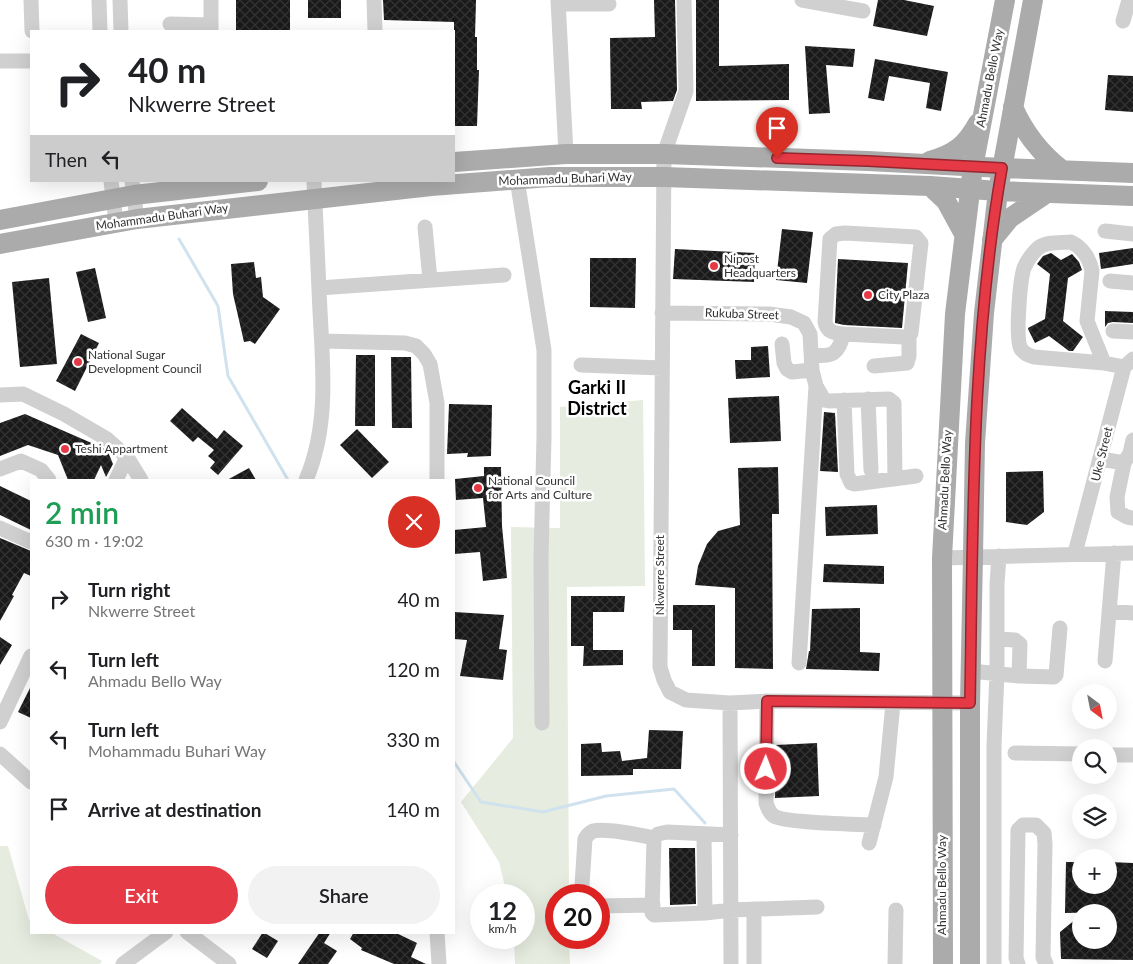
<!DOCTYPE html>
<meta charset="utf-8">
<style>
:root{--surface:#fff;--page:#f2f2f2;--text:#202124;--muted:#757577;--accent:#e63946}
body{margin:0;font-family:Lato,sans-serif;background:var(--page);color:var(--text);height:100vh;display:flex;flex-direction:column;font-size:19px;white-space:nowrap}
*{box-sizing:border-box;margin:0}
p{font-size:16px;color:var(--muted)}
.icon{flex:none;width:28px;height:28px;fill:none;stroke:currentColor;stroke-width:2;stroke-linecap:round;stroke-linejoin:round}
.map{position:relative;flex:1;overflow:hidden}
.drawer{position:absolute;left:30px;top:479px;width:425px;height:455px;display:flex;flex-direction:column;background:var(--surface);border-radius:0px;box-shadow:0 5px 20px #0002}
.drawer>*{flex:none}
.banner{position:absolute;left:30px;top:30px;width:425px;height:152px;border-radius:0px;box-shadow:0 5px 20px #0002;background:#fff;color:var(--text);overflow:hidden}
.needle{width:32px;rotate:148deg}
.controls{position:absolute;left:1072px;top:684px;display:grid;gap:10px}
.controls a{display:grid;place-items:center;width:45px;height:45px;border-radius:50%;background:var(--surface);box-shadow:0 5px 20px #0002;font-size:25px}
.speed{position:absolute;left:470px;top:884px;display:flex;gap:10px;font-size:25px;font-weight:700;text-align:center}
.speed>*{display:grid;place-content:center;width:65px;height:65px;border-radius:50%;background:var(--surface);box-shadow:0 5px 20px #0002;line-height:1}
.speed small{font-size:12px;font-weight:400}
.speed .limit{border:8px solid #d22;background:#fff;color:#111}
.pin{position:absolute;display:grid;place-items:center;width:42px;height:42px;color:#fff;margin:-51px -21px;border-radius:50% 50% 50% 0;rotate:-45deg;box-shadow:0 0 5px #0007}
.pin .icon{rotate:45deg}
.me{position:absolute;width:55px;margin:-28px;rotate:1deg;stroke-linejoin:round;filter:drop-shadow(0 0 4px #0008)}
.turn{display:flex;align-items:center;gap:18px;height:105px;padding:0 15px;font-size:22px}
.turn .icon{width:65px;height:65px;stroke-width:2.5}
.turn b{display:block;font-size:35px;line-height:42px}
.then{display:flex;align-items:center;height:48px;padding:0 15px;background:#0003;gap:10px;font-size:19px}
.round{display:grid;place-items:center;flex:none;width:52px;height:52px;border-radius:26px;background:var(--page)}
.head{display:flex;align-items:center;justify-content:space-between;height:85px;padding:0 15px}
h1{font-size:30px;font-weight:600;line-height:38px;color:#1e9e55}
.action{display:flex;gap:10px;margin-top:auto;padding:10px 15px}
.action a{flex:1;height:58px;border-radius:30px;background:var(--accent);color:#fff;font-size:20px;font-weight:600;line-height:58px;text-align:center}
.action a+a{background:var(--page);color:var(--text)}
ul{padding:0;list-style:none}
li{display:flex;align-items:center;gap:15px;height:70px;padding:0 15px}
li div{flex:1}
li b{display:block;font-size:19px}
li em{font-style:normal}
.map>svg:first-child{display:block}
</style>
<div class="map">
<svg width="1133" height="964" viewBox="0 0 1133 964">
<defs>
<pattern id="building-cross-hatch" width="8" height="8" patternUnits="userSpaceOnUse" patternTransform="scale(1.25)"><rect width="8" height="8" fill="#1a1a1a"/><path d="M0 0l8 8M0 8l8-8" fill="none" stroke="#333"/></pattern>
</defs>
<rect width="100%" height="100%" fill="#fff"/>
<!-- green -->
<path fill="#e6ecdf" d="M643 400 645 586 567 587 569 895H556V938H569L570 964H515L514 938H524V895H507L499 862 461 802 513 738 511 527 560 528V407Z
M0 846H8L29 920 31 921V932L52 933 102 961 100 964H0Z"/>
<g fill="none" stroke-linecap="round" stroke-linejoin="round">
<!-- stream -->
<path stroke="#cfe2ee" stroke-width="3" d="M179 239 218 306 228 376 288 480
M454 762 481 802 543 812 606 796 674 789 705 823"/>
</g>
<!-- building -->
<path fill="url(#building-cross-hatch)" d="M236 0H290V31H236Z
M308 0H341V18H308Z
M383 0H476L475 37H477V70H479L477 126H454V22L384 20Z
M654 0H675L677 90 673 101 641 102 642 109H611L610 38 655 37Z
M696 0H719V66L789 64V100L696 101Z
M878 0H904L934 6 927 36 873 26Z
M805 46 855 49 853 67 826 65 830 113 809 114Z
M875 59 948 72 941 111 926 108 930 83 889 76 884 101 868 98Z
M1108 75 1133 76V112L1105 110Z
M782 229 813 232 807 283 776 280Z
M1133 248V264L1101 269 1099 253Z
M675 249 755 253 754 282 673 279Z
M1051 253 1061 260 1072 254 1079 262 1082 270 1068 278 1063 321 1083 337 1073 351H1069L1049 336 1035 343 1028 329V328L1045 319 1050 274 1037 264 1043 256Z
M590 258H636L635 308 590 307Z
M838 259 908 263 902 328 844 325 835 323Z
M254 262 256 278 261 277 263 297 280 309 255 344 250 341 244 342 233 294 231 264Z
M95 268 106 318 88 322 76 272Z
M49 278 57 364 20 367 12 282Z
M1105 311 1133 312V323L1113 322 1108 323 1105 327Z
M81 334 99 343 75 391 56 381Z
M768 346 770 377 736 379 735 360H751V347Z
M356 355H375V426H355Z
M391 357H411L412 428H392Z
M779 396 781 441 730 443 728 398Z
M449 404 492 405 491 456 467 457 468 453 447 454Z
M182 408 217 439 224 430 243 446 218 475 210 468 215 462 208 456 214 450 198 437 193 442 170 421Z
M824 412 835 413 838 472 820 471Z
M25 414 103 448 108 452 113 464 106 477 101 465 94 480H68L58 455 28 445 0 456V423Z
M357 429 389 462 372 478 340 445Z
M484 467H501L502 526 507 578 483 581 480 552 454 554V530L486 527 483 498 456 500 455 479 484 476Z
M778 467 779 514H772L773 669 735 668V588L695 585 698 566 707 544 718 531 740 525 738 468Z
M249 468 256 480H227Z
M1043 471 1044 512 1027 525 1006 522V472Z
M0 486 31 501V530L0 515Z
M877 505 878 534 826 536 825 507Z
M0 538 31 551V576L24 573 12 595 14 596 0 621Z
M824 564 884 566V584L823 582Z
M571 596H625L624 612H593V650H623V665L583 666 584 646H571Z
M673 605H715V666H692V630H673Z
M860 608V652L880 653 879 671 806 669 809 651H810L812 609Z
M454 612 504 615 499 649 507 650 503 680 460 676 467 640 454 639Z
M0 637 12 645 0 665Z
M31 686V718L18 712Z
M649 730 683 731 681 769H633V775L581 776V744L601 743 602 752 620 751 622 761 647 758Z
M817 743 819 796 775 798 776 745Z
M669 848H695L696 904 670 905Z
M1066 862H1081V885H1109V862L1133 863V960L1061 959 1060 932 1081 915V940H1109V912L1065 913Z
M263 932 278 941 267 958 252 949Z
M320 932H331L324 943 337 951 328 964H298Z
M354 932H394L417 943 411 957 426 964H394L361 950 362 948 350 939Z"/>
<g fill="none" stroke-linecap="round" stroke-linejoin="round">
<!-- minor -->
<path stroke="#d0d0d0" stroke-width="15" d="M31 0 32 31
M99 0 100 31
M120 0 121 31
M374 0 375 31
M558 0 566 154
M684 0 686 91 664 154 660 667 664 680 670 692 686 700 730 703 767 701 970 703
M802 0 863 11
M559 4H609
M1123 21 1129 0
M170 24 211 25
M211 31V0
M0 61H31
M517 179 544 350V437L541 558 542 723
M111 181 116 222
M132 181 137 219
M425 227 430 280
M1105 231 1133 234
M1110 281 1133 283
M319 288 504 275
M662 313 769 314 791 317 804 323 810 334 812 370 816 386 824 400 829 401 889 399 894 403 895 479
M1113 331 1133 332
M322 341 405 343 416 346 424 354 430 364 437 403V480
M782 344 784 363 787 369 792 372 812 370
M813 355C832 357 839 354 843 334L904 337 909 336 911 333 921 243 916 237 845 233 836 234 830 239 825 322C827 332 834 333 843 334
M1104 363 1087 321 1092 271C1090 259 1082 247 1071 242 1060 243 1046 241 1037 249 1032 254 1027 261 1024 268 1020 280 1015 339 1021 349 1025 354 1028 355 1034 357L1104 363 1124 367
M581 365 662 368
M874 366 907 363 909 356V336
M0 395 23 394 64 414 107 439 127 457 141 480
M868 399 871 470
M844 400 847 474 851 483 854 484 916 476
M1101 459 1124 463 1130 453 1133 440
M1124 463 1117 497 1118 512 1127 517 1133 518
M0 469 21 461 41 470 49 480
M116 480 127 457
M306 480C329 426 323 368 320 311 318 268 316 224 314 181
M0 528 31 542
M1075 553 1124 367 1133 359
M942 558 1133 553
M1109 611 1133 613
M997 639 1015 640 1020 644 1019 676
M1105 661 1114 553
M799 663 816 386
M971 671 1019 676 1054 677 1056 675 1060 628
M767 701 766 803C768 808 769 813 774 816 785 823 856 824 874 825
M730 703 731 964
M0 722 31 656
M1015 753 1081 754
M0 754 31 782
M1109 755H1133
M704 835 705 913
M731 835 667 832 658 834 654 838 652 913 654 915 705 913 731 910 817 907
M869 843 886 777 893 703
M584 895 582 885 585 839C587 835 589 833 593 831 606 828 640 835 654 838
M599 906 653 905
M187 932 229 964
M437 932 439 964
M123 964 166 932
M754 964V909
M895 964 896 910
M994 964V745L997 673V584L999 556
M1018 964 1016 958 1018 830 1023 825H1036L1044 833 1045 844 1043 957 1046 964"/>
<!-- major -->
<path stroke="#ababab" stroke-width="20" d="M1013 107C1024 132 1040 153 1062 170
M930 161C955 154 966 145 978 123
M454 162 566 154H664L868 161 1002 168 1133 173
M930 186 946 201 964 234
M0 220 134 195 258 181
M992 240 1010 218 1047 193
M0 244 137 219 431 186 550 177H664L930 186 998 191 1133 196
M943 964 942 558 955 314 973 167 1005 0
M970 964V703L973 556 975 443 984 313 998 191 1033 0"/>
</g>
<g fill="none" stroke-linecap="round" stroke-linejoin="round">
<!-- route casing -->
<g stroke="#96252e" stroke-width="12">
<path id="route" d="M766 769 767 701 970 703C973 525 971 344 1002 168L868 161 777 158"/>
</g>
<!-- route -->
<use href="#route" stroke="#e63946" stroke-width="9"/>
</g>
<!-- markers -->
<g fill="#e63946" stroke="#fff" stroke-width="2">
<circle cx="714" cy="266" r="5"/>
<circle cx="868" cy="295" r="5"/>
<circle cx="78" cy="362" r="5"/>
<circle cx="65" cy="449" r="5"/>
<circle cx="478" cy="488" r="5"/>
</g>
<g text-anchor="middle" stroke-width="5" stroke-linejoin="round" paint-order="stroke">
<!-- street labels -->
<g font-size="12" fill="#333" stroke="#fff">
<text transform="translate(990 78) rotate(-79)" y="4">Ahmadu Bello Way</text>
<text transform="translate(565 179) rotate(-2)" y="4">Mohammadu Buhari Way</text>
<text transform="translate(162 217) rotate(-8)" y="4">Mohammadu Buhari Way</text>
<text transform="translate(742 314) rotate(2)" y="4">Rukuba Street</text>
<text transform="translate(1102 454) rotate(-76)" y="4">Uke Street</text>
<text transform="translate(945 480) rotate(-87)" y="4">Ahmadu Bello Way</text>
<text transform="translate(660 575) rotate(-90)" y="4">Nkwerre Street</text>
<text transform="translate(942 885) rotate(-90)" y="4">Ahmadu Bello Way</text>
</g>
<!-- poi labels -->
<g font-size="12" fill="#333" stroke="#fff" text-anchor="start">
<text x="724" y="263">Nipost<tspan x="724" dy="14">Headquarters</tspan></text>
<text x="878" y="299">City Plaza</text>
<text x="88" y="359">National Sugar<tspan x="88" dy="14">Development Council</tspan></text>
<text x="75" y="453">Teshi Appartment</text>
<text x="488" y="485">National Council<tspan x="488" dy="14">for Arts and Culture</tspan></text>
</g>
<!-- district labels -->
<g font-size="18" font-weight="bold" fill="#000" stroke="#fff">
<text x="597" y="394">Garki II<tspan x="597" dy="21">District</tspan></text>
</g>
</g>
</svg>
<div class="controls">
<a><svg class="needle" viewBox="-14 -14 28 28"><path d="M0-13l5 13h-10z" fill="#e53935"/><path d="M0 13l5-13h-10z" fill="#757577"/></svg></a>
<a><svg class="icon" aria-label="search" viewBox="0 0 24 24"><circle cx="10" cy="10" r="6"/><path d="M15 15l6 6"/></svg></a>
<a><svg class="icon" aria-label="layers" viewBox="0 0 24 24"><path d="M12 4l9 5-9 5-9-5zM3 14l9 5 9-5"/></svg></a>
<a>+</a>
<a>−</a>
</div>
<div class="speed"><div>12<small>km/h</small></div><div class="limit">20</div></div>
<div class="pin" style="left:777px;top:158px;background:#d93025"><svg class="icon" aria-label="arrive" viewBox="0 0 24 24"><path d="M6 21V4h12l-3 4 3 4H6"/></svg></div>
<svg class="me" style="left:766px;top:769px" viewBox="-20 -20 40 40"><circle r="17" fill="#e63946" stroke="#fff" stroke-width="3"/><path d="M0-11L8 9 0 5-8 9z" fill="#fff"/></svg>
<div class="banner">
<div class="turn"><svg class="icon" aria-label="right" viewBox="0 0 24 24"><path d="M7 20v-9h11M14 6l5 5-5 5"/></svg><div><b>40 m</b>Nkwerre Street</div></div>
<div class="then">Then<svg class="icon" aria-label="left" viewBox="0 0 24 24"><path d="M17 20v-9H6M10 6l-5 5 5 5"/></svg></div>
</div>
<section class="drawer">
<div class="head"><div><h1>2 min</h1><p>630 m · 19:02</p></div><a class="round" style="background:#d93025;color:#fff"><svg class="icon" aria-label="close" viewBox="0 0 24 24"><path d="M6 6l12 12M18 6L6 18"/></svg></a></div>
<ul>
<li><svg class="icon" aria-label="right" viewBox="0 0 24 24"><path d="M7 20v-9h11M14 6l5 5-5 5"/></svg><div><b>Turn right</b><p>Nkwerre Street</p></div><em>40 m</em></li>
<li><svg class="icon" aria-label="left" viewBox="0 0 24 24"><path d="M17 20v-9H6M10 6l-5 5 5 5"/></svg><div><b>Turn left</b><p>Ahmadu Bello Way</p></div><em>120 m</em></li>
<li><svg class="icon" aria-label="left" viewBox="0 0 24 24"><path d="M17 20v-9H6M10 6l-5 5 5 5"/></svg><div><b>Turn left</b><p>Mohammadu Buhari Way</p></div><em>330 m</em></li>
<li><svg class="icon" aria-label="arrive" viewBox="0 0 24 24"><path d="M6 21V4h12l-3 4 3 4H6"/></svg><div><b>Arrive at destination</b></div><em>140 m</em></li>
</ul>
<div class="action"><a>Exit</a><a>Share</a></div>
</section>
</div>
